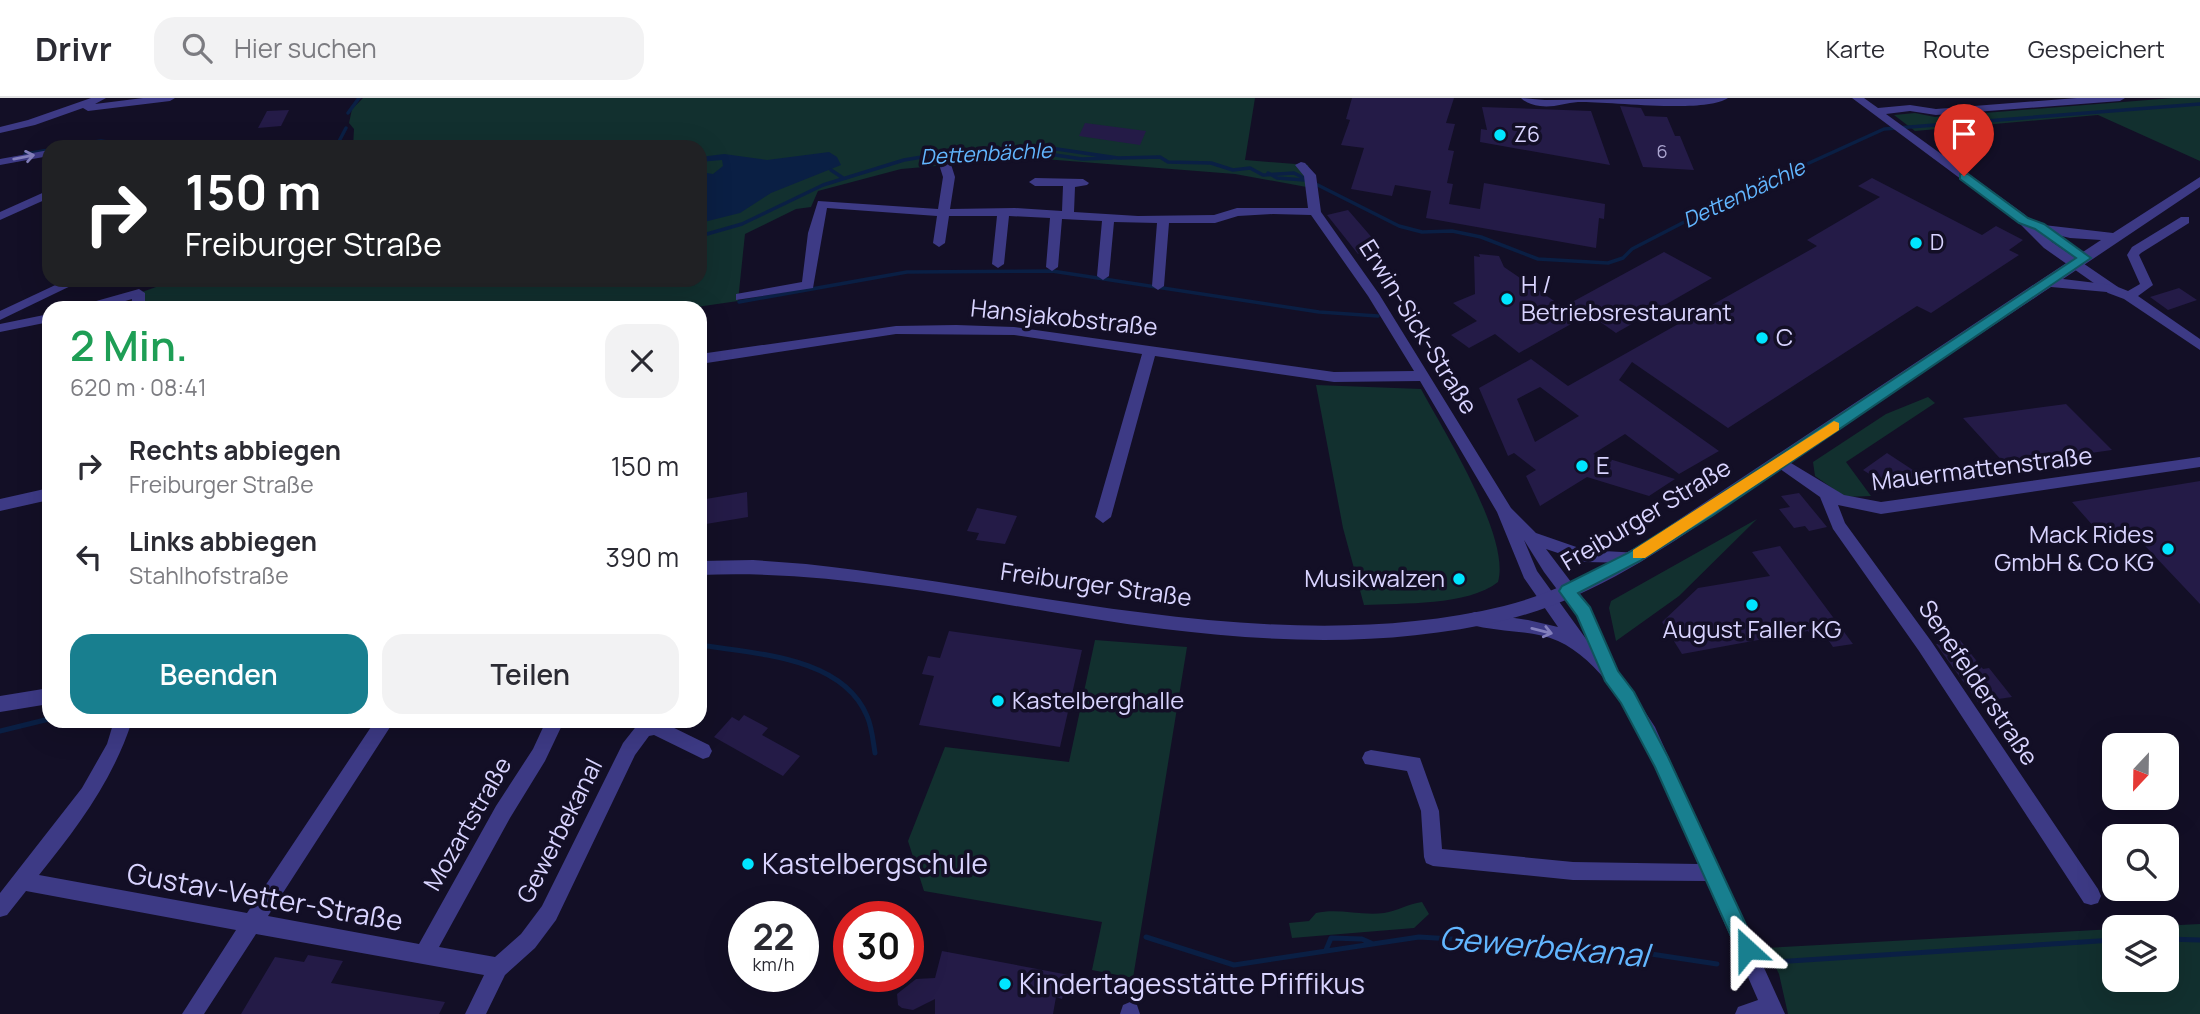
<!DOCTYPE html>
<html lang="de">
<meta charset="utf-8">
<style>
:root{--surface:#fff;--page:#f2f2f3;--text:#2b2b33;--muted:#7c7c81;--line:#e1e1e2;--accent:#187f8f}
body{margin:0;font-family:Manrope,sans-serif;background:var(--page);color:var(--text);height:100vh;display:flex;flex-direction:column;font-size:26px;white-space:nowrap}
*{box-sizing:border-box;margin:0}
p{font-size:23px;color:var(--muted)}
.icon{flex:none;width:38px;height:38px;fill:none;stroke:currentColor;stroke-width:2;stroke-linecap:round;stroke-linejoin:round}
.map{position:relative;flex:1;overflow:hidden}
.details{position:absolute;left:42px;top:203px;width:665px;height:427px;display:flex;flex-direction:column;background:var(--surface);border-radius:21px;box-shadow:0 7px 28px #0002}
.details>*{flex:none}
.banner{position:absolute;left:42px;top:42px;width:665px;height:147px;border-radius:21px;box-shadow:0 7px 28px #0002;background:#202124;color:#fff;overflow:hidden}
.needle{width:46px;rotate:202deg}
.controls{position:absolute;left:2102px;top:635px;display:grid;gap:14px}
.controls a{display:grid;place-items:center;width:77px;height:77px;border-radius:14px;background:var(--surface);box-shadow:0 7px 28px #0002;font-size:35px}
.speed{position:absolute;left:728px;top:803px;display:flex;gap:14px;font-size:35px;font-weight:700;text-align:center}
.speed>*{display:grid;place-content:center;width:91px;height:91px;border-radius:50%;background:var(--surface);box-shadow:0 7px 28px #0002;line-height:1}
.speed small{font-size:18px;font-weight:400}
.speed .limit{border:10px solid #d22;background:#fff;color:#111}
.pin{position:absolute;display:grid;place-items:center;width:60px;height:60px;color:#fff;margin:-72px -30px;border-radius:50% 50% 50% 0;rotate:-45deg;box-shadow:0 0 7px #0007}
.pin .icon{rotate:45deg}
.me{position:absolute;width:77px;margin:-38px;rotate:336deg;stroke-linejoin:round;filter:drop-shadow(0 0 5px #0008)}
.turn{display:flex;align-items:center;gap:24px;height:147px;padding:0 28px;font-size:32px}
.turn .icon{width:91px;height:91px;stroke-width:2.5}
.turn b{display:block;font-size:49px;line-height:60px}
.round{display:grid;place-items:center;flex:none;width:74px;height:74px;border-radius:21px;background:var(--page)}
.summary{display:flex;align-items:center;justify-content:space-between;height:119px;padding:0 28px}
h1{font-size:42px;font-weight:600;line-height:52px;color:#1e9e55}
.cta{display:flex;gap:14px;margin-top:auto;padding:14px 28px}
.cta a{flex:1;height:80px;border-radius:21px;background:var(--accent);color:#fff;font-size:28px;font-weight:600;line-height:80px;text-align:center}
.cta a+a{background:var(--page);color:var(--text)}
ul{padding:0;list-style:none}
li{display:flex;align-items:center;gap:21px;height:91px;padding:0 28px}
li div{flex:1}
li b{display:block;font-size:26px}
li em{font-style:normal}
header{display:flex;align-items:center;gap:42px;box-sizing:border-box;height:98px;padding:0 35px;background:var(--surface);border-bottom:2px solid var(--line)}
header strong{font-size:33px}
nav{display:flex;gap:38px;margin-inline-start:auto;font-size:24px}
.search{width:490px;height:63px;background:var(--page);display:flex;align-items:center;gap:18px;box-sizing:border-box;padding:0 24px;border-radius:21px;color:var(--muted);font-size:26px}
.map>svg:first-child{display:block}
</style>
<header>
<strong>Drivr</strong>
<div class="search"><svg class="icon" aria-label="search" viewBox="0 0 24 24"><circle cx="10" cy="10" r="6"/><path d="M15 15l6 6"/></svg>Hier suchen</div>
<nav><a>Karte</a><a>Route</a><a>Gespeichert</a></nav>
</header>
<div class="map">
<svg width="2200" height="916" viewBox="0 0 2200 916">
<rect width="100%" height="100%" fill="#130f26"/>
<!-- green -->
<path fill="#12302f" d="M363 0H1255L1245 62 1308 67 1312 90 1235 76 1031 60 901 71 818 93 811 109 796 111 745 136 738 203 690 210H138L139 195 176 182H700V49H353L354 31 349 25 352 11Z
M2173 0H2200V63L2098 17 1915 33 1894 17 1915 15 1935 19Z
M1316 287 1421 291C1443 332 1511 439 1498 484 1468 508 1402 505 1364 507L1343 430Z
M1928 299 1935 305 1846 364 1871 398 1845 399 1815 378 1813 364 1886 316Z
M1757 421 1679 498 1616 543 1609 510 1611 503Z
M1095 542 1187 549 1133 880 1092 872 1102 824 924 793 908 743 945 649 1069 664Z
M1422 804 1429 816 1414 830 1292 840 1289 825 1309 823 1316 815C1338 810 1361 818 1384 815 1397 813 1408 806 1422 804Z
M2200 826V916H1788L1779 876 1766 850 2114 831V882H2166V830L2140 829Z"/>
<!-- water -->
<path fill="#0a1f44" d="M829 54 837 59 841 67 771 95 740 115 700 125V74L713 76 723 68 722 62 700 64V59L724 56 767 62Z"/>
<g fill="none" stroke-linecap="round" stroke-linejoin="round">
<!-- stream-far1 -->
<path stroke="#0a1f44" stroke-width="3.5" d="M348 15 359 0
M61 49 101 43 140 49
M336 49 346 30
M25 56 49 52
M929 58 937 64
M950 63 1035 54 1082 61 1112 60
M831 72 843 80
M1268 75 1277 80 1304 82
M700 138 742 126 823 87 904 62 958 53 1050 50 1118 60 1160 59 1168 64 1211 65 1233 72 1250 70 1263 77 1294 75 1399 128 1422 134 1452 133 1481 139 1538 161 1608 165 1623 160 1632 151 1721 105 1884 31 2200 6
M739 204 907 174 1052 173 1319 214 1378 218"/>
<!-- stream -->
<path stroke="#0a1f44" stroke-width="5" d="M700 547C754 556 842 558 867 618 872 629 873 643 875 655
M0 633 49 621
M1146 839 1234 867 1419 839 1618 851 1717 866
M2166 841 2200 842
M1326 852 1331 840 1362 841 1371 845
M1773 864 2114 842"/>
</g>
<!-- building -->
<path fill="#241b47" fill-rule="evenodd" d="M1352 0H1454L1446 25 1455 26 1448 52 1454 53 1447 85 1453 86 1449 106 1480 111 1484 85 1605 106 1604 121 1599 120 1596 150 1426 120 1431 93 1395 87 1392 98 1351 91 1364 50 1341 47 1350 22 1346 21Z
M1620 8 1641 10 1645 18 1667 19 1675 38H1680L1694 72 1643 69Z
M1482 9 1591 13 1610 67 1480 44 1481 31 1487 32Z
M289 12 281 28 258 30 267 13Z
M1085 25 1146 33 1140 47 1079 38Z
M1872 80 1982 137 1996 128 2023 142 2009 152 2019 157 1931 215 1917 208 1728 330 1632 264 1619 282 1719 353 1679 376 1625 336 1593 356 1675 381 1649 398 1587 379 1540 408 1526 378 1536 372 1514 355 1508 358 1479 290 1531 261 1568 288 1817 148 1807 142 1880 99 1858 88ZM1540 289 1579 318 1535 344 1517 301Z
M1348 112 1381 150 1358 156 1327 117Z
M1664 154 1712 180 1616 235 1589 216 1519 255 1495 236 1469 250 1451 237 1477 223 1453 205 1475 196 1474 158 1480 159 1479 156 1499 158 1504 169 1563 209Z
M2179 190 2197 202 2168 212 2150 199Z
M2066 306 2112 352 2006 367 1963 320Z
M1887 355 1919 376 1907 384 1902 381 1893 387 1885 382 1882 384 1863 372Z
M2200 383V506L2132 434 2103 439 2072 404Z
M747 394 748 419 700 427V402Z
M1799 395 1827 429 1809 433 1805 428 1794 430 1779 411 1790 409 1781 398Z
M977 410 1017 418 1005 446 976 442 979 435 967 433Z
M1780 448 1853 546 1833 549 1825 537 1813 540 1808 533 1682 556 1662 524 1698 490 1770 478 1752 454Z
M949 533 1082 552 1060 649 919 627 934 578 922 576 928 558 940 560Z
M1960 542 1983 571 1989 570 2012 599 1978 604 1936 546Z
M744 617 768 630 762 637 800 658 783 678 714 639 732 619 739 623Z
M942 853 1069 877 1062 901 1056 899 1053 916H935V901L913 912 902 910 898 907 897 896 916 881 935 880Z
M308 857 343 863 331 885 445 904 439 916H241L275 859 304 864Z"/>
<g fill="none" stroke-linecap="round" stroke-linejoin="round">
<!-- minor -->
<path fill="#3d3a85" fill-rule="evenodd" d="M91 0H106L95 6 143 0H175L170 3 88 13 83 10 35 27 0 35V29L28 22Z
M1521 0 1545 2 1728 0C1705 16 1610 3 1578 4 1565 5 1553 10 1540 8 1532 7 1526 5 1521 0Z
M1852 0H1864L1878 10 1910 7 1936 11 2077 0H2125L2120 3 1936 17 1910 13 1886 16 2024 116 2052 144 2118 189 2128 193 2140 186 2127 157 2132 149 2181 119H2189V125L2141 155 2139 157 2153 187 2138 198 2200 241V252L2124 201 2108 195 2044 150 2016 122Z
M84 46H122L128 49H78Z
M49 52V58L0 67V61Z
M943 57 949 60 955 79 950 111 1015 110 1062 113 1063 88H1035L1029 84 1035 80 1083 81 1089 85 1087 87 1075 89 1074 114 1138 118 1214 117 1237 110H1308L1304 78 1295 67 1301 64 1305 65 1316 77 1321 114 1379 196 1511 410 1536 435 1585 452 1640 455 1642 459 1640 463 1634 465 1585 464 1546 451 1590 509 1617 571 1655 629 1785 916H1735L1738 909 1758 902 1706 783 1573 782 1433 768 1426 765 1424 759 1421 713 1407 673 1365 666 1362 660 1365 654 1371 652 1420 660 1439 713 1442 751 1573 764 1698 766C1670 700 1627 574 1558 543 1530 531 1498 535 1469 526L1467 521 1469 516 1475 514 1528 522 1558 529 1524 480 1497 414 1420 283 1334 284 1155 258 1111 419 1103 425 1095 419 1142 256 1014 237 896 236 700 266V256L896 228 956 227 1014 229 1334 274 1414 273 1368 198 1311 117 1273 116 1238 118 1215 125H1169L1164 188 1158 192 1152 188 1157 125 1114 124 1109 178 1103 182 1097 178 1102 123 1062 121 1058 169 1052 173 1046 169 1050 120 1009 118 1004 166 998 170 992 166 997 118H949L945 145 939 149 933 145 937 118 827 110 813 190 736 202V196L802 184 808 135 818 103 938 111 943 79 937 60ZM1524 442 1544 474 1577 518 1589 545 1537 473Z
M49 92V100L0 122V114Z
M66 182H83L0 222V213Z
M139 191 145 195V210H131L132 201 102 210H80L82 207Z
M49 216V224L0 234V226Z
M1781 359 1844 397 1881 404 2200 359V369L1881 416 1838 407 1845 425 1931 543 2098 791 2101 798 2098 805 2091 807 2084 805 1919 553 1833 431 1820 399 1776 368 1774 364 1776 360Z
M49 390V402L0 413V401Z
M114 623H132C113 682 77 730 39 777L247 815 375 623H394L268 818 419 846 496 708 533 651 546 623H564L545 663 510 720 439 849 495 859 521 836 542 808 623 645 638 626 660 623 709 647 712 653 709 659 703 661 654 637 649 638 635 657 556 822 535 850 505 877 486 916H465L484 877 256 836 204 916H182L236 832 26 793 7 817 0 819V795L82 690 107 646Z
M1130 904 1137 907 1140 916H1120L1123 907Z"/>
<!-- tertiary -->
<path fill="#3d3a85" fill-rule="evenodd" d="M2200 79V89L2063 181 2113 187 2118 189V195L2051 189C1958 251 1865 314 1772 376 1689 433 1605 498 1505 522 1393 549 1277 545 1164 531 1010 512 855 470 700 477V463L753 462 806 466C1031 490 1280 562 1504 508 1556 495 1603 469 1648 442L2101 142 2070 140 2040 133 2035 132V126L2113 135Z
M49 590V606L0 614V598Z"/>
</g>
<!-- one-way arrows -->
<defs><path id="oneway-shaft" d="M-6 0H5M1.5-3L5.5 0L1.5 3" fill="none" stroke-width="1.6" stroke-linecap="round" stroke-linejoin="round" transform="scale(1.75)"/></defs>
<g stroke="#837fbc">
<use href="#oneway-shaft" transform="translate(24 59) rotate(-11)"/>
<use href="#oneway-shaft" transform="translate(1542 533) rotate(14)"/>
</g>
<!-- route -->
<path fill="#187f8f" stroke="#10535d" stroke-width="2" d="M1960 76H1968L2028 120 2044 126 2091 160 1712 418 1640 463 1578 495 1590 509 1618 573 1634 594 1668 659 1754 844 1757 851 1754 858 1747 861 1740 858 1655 669 1621 605 1605 583 1577 518 1559 493 1562 488 1628 455 1701 409 2076 160 2035 131 2019 125 1960 81Z"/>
<!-- slow -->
<path fill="#f59e0b" d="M1834 323 1839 325V332L1645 460H1633V452Z"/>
<!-- markers -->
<g fill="#00e5ff" stroke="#130f26" stroke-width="2.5">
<circle cx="1500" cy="37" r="7"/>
<circle cx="1916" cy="145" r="7"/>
<circle cx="1507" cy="201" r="7"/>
<circle cx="1762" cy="240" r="7"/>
<circle cx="1582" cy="368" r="7"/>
<circle cx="2168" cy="451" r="7"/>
<circle cx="1459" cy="481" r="7"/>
<circle cx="1752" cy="507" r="7"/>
<circle cx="998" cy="603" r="7"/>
<circle cx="748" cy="766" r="7"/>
<circle cx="1005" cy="886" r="7"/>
</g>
<g text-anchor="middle" stroke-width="7" stroke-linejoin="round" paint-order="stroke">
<!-- far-number labels -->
<g font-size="18" fill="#aca6d1">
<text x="1662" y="60">6</text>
</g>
<!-- far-poi labels -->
<g font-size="21" fill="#d9d4ff" stroke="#130f26" text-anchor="start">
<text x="1514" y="44">Z6</text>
<text x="1930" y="152">D</text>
</g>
<!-- far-water labels -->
<g font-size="21" font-style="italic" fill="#62b6ff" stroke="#130f26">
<text transform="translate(986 56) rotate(-3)" y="7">Dettenbächle</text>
<text transform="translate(1744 96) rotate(-25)" y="7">Dettenbächle</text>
</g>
<!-- poi labels -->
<g font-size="24" fill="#d9d4ff" stroke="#130f26" text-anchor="start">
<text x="1521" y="195">H /<tspan x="1521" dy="28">Betriebsrestaurant</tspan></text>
<text x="1776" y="248">C</text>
<text x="1596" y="376">E</text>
<text x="2154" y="445" text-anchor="end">Mack Rides<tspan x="2154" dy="28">GmbH &amp; Co KG</tspan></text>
<text x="1445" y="489" text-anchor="end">Musikwalzen</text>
<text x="1752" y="540" text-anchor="middle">August Faller KG</text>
<text x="1012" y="611">Kastelberghalle</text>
</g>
<!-- street labels -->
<g font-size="24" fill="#d9d4ff" stroke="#130f26">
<text transform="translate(1064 220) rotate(6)" y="8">Hansjakobstraße</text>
<text transform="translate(1418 229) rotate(58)" y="8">Erwin-Sick-Straße</text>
<text transform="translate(1982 371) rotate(-7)" y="8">Mauermattenstraße</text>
<text transform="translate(1646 417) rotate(-31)" y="8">Freiburger Straße</text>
<text transform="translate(1096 487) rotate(8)" y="8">Freiburger Straße</text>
<text transform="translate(1978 585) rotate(56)" y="8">Senefelderstraße</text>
<text transform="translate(468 726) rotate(-60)" y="8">Mozartstraße</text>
<text transform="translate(560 733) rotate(-63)" y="8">Gewerbekanal</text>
</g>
<!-- near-poi labels -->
<g font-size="28" fill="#d9d4ff" stroke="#130f26" text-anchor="start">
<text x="762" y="776">Kastelbergschule</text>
<text x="1019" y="896">Kindertagesstätte Pfiffikus</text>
</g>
<!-- near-street labels -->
<g font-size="28" fill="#d9d4ff" stroke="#130f26">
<text transform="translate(265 799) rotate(10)" y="10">Gustav-Vetter-Straße</text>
</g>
<!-- near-water labels -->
<g font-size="32" font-style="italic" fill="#62b6ff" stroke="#130f26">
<text transform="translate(1544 849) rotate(5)" y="11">Gewerbekanal</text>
</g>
</g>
</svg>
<div class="controls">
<a><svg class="needle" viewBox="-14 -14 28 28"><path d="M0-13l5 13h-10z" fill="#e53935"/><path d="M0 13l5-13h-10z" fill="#7c7c81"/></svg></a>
<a><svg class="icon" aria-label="search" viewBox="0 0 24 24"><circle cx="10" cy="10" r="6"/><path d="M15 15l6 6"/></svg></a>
<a><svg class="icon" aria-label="layers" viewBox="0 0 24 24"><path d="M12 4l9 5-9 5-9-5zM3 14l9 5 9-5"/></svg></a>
</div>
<div class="speed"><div>22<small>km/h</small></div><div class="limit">30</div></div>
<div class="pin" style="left:1964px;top:78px;background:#d93025"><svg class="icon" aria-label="arrive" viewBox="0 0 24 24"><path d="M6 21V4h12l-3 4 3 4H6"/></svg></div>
<svg class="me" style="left:1747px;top:851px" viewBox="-20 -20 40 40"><path d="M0-17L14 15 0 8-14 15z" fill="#187f8f" stroke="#fff" stroke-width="4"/></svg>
<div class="banner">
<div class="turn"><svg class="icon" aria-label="right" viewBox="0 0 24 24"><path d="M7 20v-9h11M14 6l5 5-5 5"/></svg><div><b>150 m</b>Freiburger Straße</div></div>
</div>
<section class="details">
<div class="summary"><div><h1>2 Min.</h1><p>620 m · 08:41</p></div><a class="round"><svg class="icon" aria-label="close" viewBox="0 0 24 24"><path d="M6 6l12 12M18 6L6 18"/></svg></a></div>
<ul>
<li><svg class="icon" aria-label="right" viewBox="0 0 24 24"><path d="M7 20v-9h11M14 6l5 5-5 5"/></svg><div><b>Rechts abbiegen</b><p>Freiburger Straße</p></div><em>150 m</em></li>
<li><svg class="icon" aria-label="left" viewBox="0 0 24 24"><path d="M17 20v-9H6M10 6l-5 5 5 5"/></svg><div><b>Links abbiegen</b><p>Stahlhofstraße</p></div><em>390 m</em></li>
</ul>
<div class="cta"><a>Beenden</a><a>Teilen</a></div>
</section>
</div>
